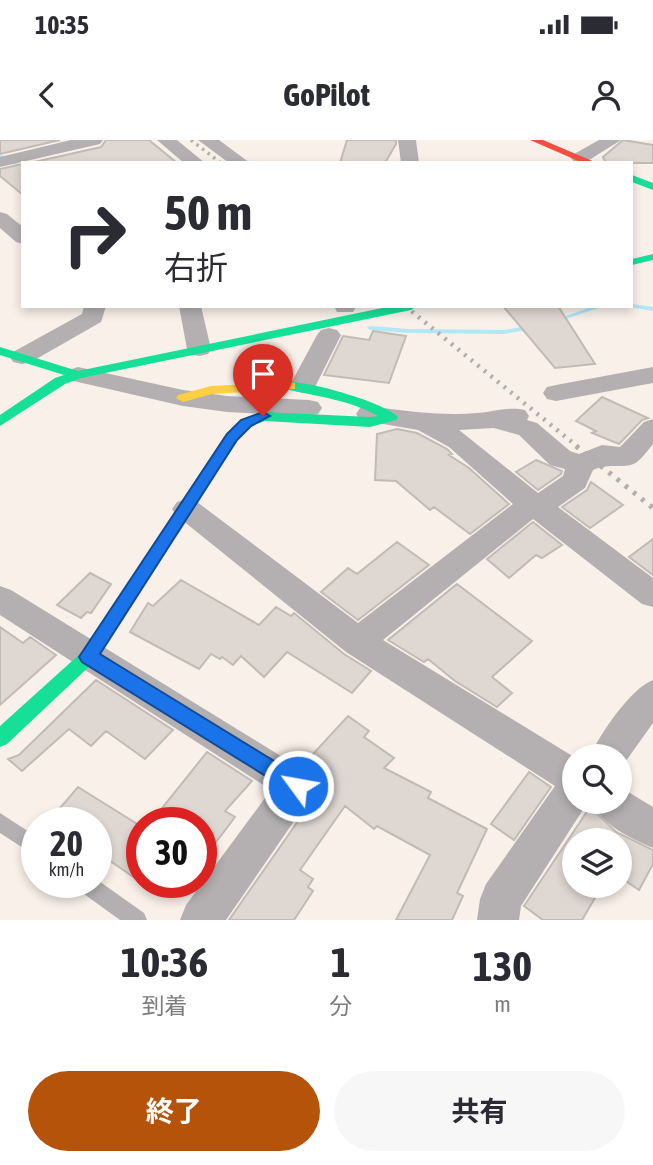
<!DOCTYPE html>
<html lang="ja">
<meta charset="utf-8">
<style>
:root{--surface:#fff;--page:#f7f7f7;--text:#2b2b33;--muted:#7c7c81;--accent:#b45309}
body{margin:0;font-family:"Asap Condensed","Noto Sans JP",sans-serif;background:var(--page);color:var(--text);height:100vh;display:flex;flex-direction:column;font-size:26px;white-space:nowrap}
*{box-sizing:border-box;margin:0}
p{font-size:23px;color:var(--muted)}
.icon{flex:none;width:38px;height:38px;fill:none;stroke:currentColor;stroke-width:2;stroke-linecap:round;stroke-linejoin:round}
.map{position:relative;height:780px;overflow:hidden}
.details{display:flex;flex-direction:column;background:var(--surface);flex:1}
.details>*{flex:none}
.hud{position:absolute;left:21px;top:21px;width:612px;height:147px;border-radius:0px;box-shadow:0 4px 10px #0003;background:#fff;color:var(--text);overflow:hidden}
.fabs{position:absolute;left:562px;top:604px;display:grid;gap:14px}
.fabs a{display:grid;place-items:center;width:70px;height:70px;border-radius:50%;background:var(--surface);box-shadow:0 4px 10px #0003;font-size:35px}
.speed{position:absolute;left:21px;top:667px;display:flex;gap:14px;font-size:35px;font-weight:700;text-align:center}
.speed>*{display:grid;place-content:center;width:91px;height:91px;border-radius:50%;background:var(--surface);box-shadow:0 4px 10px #0003;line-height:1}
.speed small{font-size:18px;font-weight:400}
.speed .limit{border:10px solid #d22;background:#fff;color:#111}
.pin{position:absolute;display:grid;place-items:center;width:60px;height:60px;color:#fff;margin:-72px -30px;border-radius:50% 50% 50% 0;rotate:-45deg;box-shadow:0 0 7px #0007}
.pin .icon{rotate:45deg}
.me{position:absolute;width:77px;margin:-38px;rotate:302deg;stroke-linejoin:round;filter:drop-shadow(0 0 5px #0008)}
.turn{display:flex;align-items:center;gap:24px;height:147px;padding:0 28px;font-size:32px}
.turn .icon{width:91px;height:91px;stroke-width:2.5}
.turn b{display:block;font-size:49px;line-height:60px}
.eta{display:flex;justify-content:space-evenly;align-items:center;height:119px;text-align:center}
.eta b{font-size:42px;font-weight:700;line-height:49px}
.primary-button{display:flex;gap:14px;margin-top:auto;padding:14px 28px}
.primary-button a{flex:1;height:80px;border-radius:42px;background:var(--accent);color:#fff;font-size:28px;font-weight:700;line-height:80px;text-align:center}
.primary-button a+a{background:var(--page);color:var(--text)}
.status{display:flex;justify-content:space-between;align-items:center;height:49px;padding:0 35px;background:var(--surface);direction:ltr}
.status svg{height:19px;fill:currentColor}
header{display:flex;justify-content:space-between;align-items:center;height:91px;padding:0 28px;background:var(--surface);font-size:32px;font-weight:700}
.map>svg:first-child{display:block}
</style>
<div class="status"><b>10:35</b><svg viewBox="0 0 49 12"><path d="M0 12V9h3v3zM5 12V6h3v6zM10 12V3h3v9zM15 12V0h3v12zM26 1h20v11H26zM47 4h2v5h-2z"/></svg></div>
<header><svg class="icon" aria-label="back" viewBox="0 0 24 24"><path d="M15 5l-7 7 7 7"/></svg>GoPilot<svg class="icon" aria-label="person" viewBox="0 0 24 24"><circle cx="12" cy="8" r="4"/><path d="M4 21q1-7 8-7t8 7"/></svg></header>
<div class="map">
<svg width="653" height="780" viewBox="0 0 653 780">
<rect width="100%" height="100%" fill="#f9f0e9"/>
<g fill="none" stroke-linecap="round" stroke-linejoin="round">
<!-- stream -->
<path fill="#b1e8f5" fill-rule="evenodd" d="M0 14 18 23 19 24 14 25 0 18Z
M632 164 653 167V171L629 167 628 166H632Z
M594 166H604L557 182 555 183 552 181Z
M535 185 537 186V188L504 194 409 193 370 190 367 188 370 186 409 189 504 190Z"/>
</g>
<!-- building -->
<path fill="#ded7d2" stroke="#c1bbb5" stroke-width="2" d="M0 0H60L0 14Z
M106 0H149L177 23H30L101 7Z
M347 0H396V4L385 23H340Z
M623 0 653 5V23H606L603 17Z
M23 24V55L0 36V29Z
M503 166H558L595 224 555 228Z
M373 191 406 196 389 243 324 235 343 196 369 200Z
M602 257 648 278 642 280 619 304 592 293 596 291 576 281Z
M397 289 417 293 447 309 452 314 449 315 469 328 509 364 470 394 434 367 430 370 396 341 375 340 377 294Z
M536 320 562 331 561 334 538 350 516 332Z
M591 342 623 365 590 388 562 367 587 350Z
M533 382 562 405 542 418 536 415 509 438 487 419Z
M653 399V435L629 417Z
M397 402 429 425 358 480 321 452 348 428 357 434Z
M90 433 111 444 91 473 87 472 81 478 57 465Z
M181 440 259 485 276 467 291 476 294 473 344 514 371 531 352 553 287 512 264 537 241 516 233 525 222 517 220 519 211 514 199 529 130 492 148 463 153 466Z
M457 444 532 501 492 537 512 553 497 567 455 541 428 519 424 522 388 500Z
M0 487 23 503 30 497 56 515 0 565Z
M96 540 173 590 145 619 106 591 91 606 69 589 22 631 8 619 19 615Z
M348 576 369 591 364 597 394 618 384 628 431 652 428 658 487 689 457 753 463 756 452 780H396L430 715 377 686 374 689 345 666 300 730 313 739 308 747 313 751 294 780H229L321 648 312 633 302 626Z
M207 612 252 641 225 671 235 677 201 722V682H151Z
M529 632 551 647 514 700 491 684Z
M78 647 142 687V743L96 711V682H48Z
M590 667 616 692 653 710V724L639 750 620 737V700H574V746H602L582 780H543L524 766Z"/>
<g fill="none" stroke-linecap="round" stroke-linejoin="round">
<!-- lane -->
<path fill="#b4b0b1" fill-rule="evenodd" d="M0 673 37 697V717L0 693Z
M96 739 144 773 147 780H120L77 749 74 742H96Z"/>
<!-- street -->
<path fill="#b4b0b1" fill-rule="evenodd" d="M71 0H103L100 4 0 27V17Z
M157 0H177L205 23H184Z
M198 0H219L250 23H229Z
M398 0H416L419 23H401Z
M599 0H621L586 22H574L571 18 574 14Z
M0 72 7 74 23 87V104L16 102 0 88Z
M84 166H106L101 182 31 222 22 224 13 222 10 217 13 212 82 174Z
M179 166H201L211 209 208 214 199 216 190 214 187 209Z
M334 166H356V167L353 172H337Z
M329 188 337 190 341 195 316 245 312 251 303 253 294 251 290 245 317 195 321 190Z
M78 227 183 250 227 256 309 260 318 262 322 268 318 274 309 276 227 272 183 266 69 240 66 235 69 230Z
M653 227V243L556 261 547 259 543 253 547 247 556 245Z
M369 266C405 271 441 276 477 273 493 272 509 266 525 270L529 276 527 280 537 283 570 311 579 314 602 305 620 307 644 282 653 279V304C648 310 643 317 637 322 627 330 609 322 593 330L585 348 558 367 653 438V467L642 464 533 379 383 500 574 617V662H588L521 766 519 780H477L480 759 486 744 555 646 346 512 177 376 172 369 177 362 187 359 197 362 358 483 513 364 449 307 418 290 360 280 356 274 360 268ZM494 288 519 295 550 325 565 329 563 336 538 353 459 290Z
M0 446 11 450 310 634 316 646 310 658 226 780H180L186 765 271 650 0 475Z
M653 540V583L621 628 620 616H590C600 594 631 548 653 540Z
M620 647 653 667V708C632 699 600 684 592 662H620Z"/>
<!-- fast -->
<path fill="#16e098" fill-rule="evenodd" d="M632 35 653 43V50L632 42Z
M653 114V120L632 125V119Z
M392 166H417L411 170 81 238 65 244 0 286V275L55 238 64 235 0 215V207L78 231Z
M290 242C311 242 384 262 398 277L396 280 370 287 265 281 251 286 237 300 94 522 7 604 0 607V586L82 512 227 294 241 280 263 272 370 277 378 276C350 260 316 256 285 249V243Z"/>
<!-- slow -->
<path fill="#ffcf43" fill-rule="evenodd" d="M290 242 295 243V249L212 254 183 262 176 258 178 255 211 246Z"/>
<!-- jam -->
<path fill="#f24e42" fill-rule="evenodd" d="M530 0H543L597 23H583Z"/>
<!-- rail-far2 -->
<path stroke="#b2aeac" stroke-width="3.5" stroke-dasharray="2.5 4.5" stroke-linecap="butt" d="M191 0 221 23"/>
<!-- rail-far1 -->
<path stroke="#b2aeac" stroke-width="4.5" stroke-dasharray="2.5 6" stroke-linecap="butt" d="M405 166 578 307"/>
<!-- rail -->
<path stroke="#b2aeac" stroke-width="5" stroke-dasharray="3.5 7" stroke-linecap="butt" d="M576 306 653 368"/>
</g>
<!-- route -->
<path fill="#1a73e8" stroke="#114b97" stroke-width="2" d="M263 272 270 276 251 286 237 300 100 514 305 640 308 646 305 653 298 656 82 522 79 517 227 294 241 280Z"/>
</svg>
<div class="fabs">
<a><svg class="icon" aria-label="search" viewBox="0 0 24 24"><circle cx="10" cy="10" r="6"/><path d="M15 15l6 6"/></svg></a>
<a><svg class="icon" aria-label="layers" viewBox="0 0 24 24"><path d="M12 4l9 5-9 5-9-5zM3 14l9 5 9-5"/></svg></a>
</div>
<div class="speed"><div>20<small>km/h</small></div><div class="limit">30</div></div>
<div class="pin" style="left:263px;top:276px;background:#d93025"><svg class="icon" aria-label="arrive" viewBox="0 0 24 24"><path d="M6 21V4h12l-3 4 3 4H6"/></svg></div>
<svg class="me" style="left:298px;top:646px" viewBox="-20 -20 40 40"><circle r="17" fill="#1a73e8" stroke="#fff" stroke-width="3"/><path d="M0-11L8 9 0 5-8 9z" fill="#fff"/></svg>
<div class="hud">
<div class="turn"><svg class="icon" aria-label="right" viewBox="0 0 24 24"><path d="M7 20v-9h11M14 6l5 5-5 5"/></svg><div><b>50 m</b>右折</div></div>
</div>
</div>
<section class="details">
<div class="eta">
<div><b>10:36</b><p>到着</p></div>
<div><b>1</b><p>分</p></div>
<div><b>130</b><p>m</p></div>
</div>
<div class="primary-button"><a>終了</a><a>共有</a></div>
</section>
